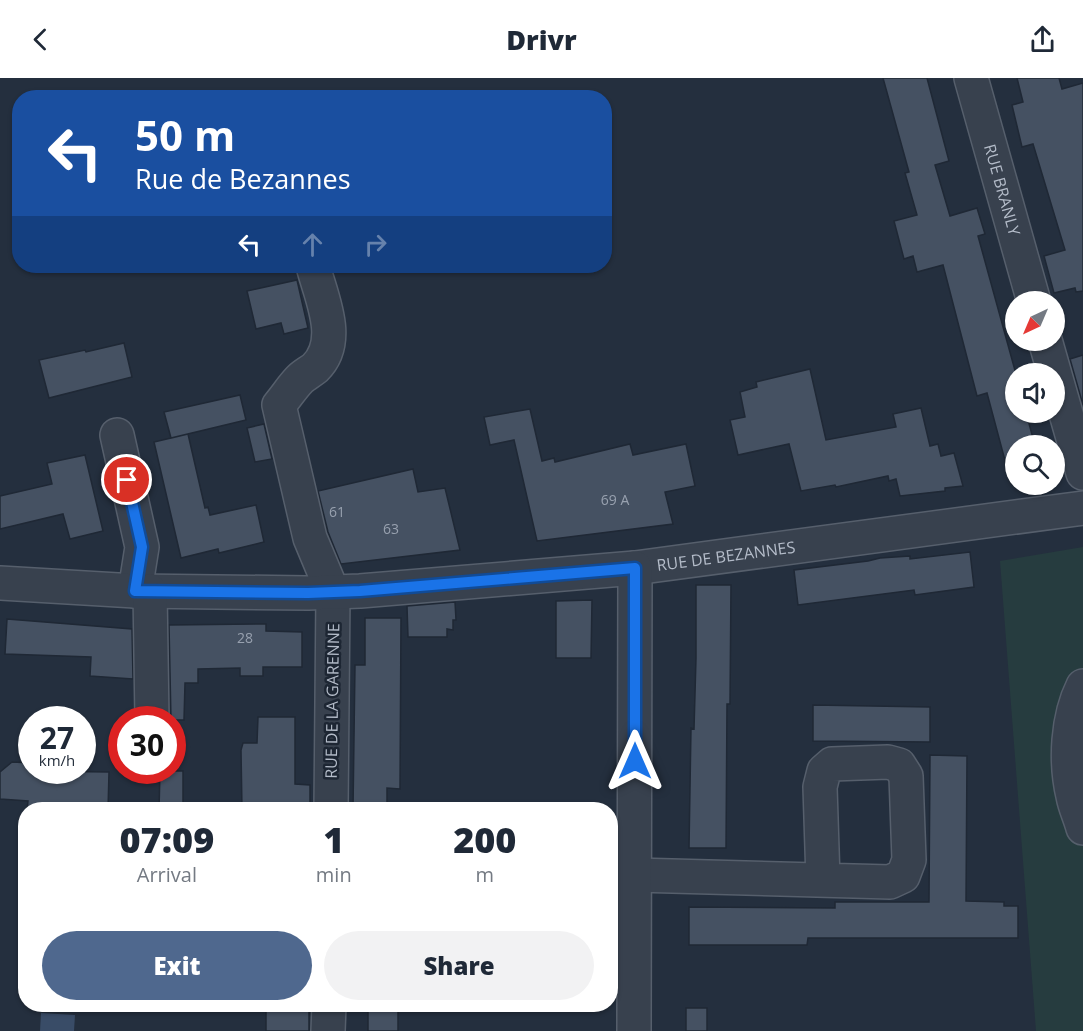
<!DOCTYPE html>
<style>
:root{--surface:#fff;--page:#f2f2f3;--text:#1f2937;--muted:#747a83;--accent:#4f688e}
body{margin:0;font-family:"Open Sans",sans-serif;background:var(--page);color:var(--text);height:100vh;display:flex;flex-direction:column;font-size:22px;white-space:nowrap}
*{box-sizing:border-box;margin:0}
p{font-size:20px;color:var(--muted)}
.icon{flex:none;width:33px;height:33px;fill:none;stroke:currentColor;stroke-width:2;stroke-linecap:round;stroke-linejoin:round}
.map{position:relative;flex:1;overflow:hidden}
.panel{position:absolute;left:18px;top:724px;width:600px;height:210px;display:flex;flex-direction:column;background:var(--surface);border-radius:24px;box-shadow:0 2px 4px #0004}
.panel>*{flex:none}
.guide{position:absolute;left:12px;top:12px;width:600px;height:183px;border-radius:24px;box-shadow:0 2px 4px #0004;background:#1a4fa0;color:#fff;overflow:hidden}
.needle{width:39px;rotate:224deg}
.tools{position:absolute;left:1005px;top:213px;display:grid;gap:12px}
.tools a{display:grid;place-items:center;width:60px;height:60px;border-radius:50%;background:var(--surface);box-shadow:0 2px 4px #0004;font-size:30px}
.speed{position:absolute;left:18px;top:628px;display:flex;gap:12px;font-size:30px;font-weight:700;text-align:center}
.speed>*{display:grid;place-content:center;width:78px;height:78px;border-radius:50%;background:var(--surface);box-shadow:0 2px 4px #0004;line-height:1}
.speed small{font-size:15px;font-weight:400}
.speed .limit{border:9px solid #d22;background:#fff;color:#111}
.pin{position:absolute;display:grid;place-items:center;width:51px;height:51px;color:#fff;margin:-26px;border:3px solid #fff;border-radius:50%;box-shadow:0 2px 6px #0007}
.me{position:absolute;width:66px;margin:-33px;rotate:0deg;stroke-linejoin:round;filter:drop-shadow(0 0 4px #0008)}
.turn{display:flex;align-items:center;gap:21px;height:126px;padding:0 24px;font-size:27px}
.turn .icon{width:78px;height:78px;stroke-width:2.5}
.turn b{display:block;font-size:42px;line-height:51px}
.lanes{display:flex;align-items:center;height:57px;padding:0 24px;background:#0003;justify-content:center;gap:30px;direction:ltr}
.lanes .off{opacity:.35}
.eta{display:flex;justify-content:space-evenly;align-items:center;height:102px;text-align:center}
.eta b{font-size:36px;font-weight:800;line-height:42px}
.button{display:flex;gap:12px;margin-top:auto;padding:12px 24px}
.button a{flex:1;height:69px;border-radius:36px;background:var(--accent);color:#fff;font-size:24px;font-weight:800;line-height:69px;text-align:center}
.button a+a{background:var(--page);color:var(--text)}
header{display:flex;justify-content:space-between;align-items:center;height:78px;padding:0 24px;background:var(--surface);font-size:27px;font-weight:800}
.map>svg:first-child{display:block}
</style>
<header><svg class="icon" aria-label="back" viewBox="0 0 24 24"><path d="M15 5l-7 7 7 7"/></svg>Drivr<svg class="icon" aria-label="share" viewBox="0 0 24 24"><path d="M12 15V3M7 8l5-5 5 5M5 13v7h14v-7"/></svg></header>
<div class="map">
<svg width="1083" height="953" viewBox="0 0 1083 953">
<rect width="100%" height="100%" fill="#242f3e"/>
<!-- green -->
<path fill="#263c3f" d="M1083 469V953H1036L1000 483Z"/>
<!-- water -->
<path fill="#394c67" d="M41 935 75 937 74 953H40Z"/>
<!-- building -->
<path fill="#455162" stroke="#1f2835" stroke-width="1.5" d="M883 0H927L949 83 935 87 950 138 977 130 985 156 978 158 1016 296V334H1026L1035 368H1016V404L1011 405 987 315 977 318 943 187 917 194 913 178 904 181 894 143 917 137 905 95 909 94Z
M1017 0H1059L1062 11 1083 5V213L1076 214 1075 210 1054 215 1044 178 1065 172 1033 66 1022 69 1012 27 1023 24Z
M297 202 308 250 284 256 281 245 256 251 247 213Z
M124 265 132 299 49 320 39 282 85 272 86 274Z
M1083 277V327L1070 281Z
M810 291 826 362 896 349 893 336 921 330 930 368 938 366 941 378 954 375 963 408 945 410V413L900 418 896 401 889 403 888 398 836 409 835 407 801 413 789 366 738 377 730 342 745 339 740 314 757 309 756 304Z
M240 317 246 342 171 360 164 334Z
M530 331 542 383 554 380 555 384 630 366 633 377 686 366 695 408 665 414 673 446 537 463 514 362 490 367 484 339Z
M264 346 272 381 255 384 247 350Z
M188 356 205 430 208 429 210 437 256 427 264 464 219 475 218 471 181 480 154 364Z
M1054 363 1062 391 1054 399Z
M85 377 103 453 70 461 63 436 0 451V418L52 406 47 385Z
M413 391 418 414 445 410 460 472 341 486 328 454 318 413Z
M970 474 974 509 915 517 914 512 798 527 794 492 868 483 880 480 910 478V481Z
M696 507H731L730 626H727L726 770H689L691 650 694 651 696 580Z
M592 522 591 580H556V523Z
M455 524 456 542H453V552L447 551V559H408L407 528Z
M365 540H401L400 711 387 710V732H353L355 587H365Z
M7 541 132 551 133 601 90 598 91 579 5 576Z
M266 546V553L302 554V589H263V598H240V590L198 591V605H185L184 642H171L169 547Z
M813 627 930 629V664L813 663Z
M258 639H295V706L310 707V732H242L241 672 243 665H257Z
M930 677 967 678 966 823 1004 824V828H1018V860H808L807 867H689V829L835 830V824H929Z
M12 684 32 685V693L109 694 108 732H27L28 723 0 721V694Z
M160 693H183V732H159Z
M266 927H309V953H266Z
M368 927H398V953H368Z
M686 930H707V953H686Z"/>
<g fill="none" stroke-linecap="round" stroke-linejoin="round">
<!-- minor casing -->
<g stroke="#565f6c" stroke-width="36">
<g id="minor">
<path id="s1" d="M971 0 1034 224"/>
<path d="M313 188C321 219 343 263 315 290 310 294 304 297 300 301 292 309 286 319 279 327L310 460 333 515 331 732"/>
<path d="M1045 262 1083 395"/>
<path d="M117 357 142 469 135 513"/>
<path id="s2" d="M0 505 135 513 308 515 360 513 635 490 1083 430"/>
<path d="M150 513 152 642"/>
<path d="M1083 608C1067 640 1065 684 1073 718 1075 729 1080 739 1083 750"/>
<path d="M635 797 890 804 903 798 909 782 906 698 899 687 888 684 832 686 824 693 820 709 823 802"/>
<path d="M328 953 329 927"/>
<path d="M634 953 635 490"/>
</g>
</g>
<!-- minor -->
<use href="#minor" stroke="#38414e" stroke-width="33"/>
</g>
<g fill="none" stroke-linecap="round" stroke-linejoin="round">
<!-- route casing -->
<g stroke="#114b97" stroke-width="15">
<path id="route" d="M127 402 142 469 135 513 308 515 360 513 635 490V683"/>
</g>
<!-- route -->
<use href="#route" stroke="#1a73e8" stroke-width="10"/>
</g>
<g text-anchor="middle" stroke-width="5" stroke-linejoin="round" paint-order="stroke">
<!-- number labels -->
<g font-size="14" fill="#98a1af">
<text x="615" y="427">69 A</text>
<text x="337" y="439">61</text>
<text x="391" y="456">63</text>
<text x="245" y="565">28</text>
</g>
<!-- street labels -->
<g font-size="16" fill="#b4bcc9" stroke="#1d2633">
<text dy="6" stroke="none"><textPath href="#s1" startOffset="116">RUE BRANLY</textPath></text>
<text dy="6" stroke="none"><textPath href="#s2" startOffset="728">RUE DE BEZANNES</textPath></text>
<text transform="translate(332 623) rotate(-89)" y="6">RUE DE LA GARENNE</text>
</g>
</g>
</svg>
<div class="tools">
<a><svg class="needle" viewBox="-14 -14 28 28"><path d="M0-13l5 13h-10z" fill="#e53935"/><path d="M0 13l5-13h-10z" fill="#747a83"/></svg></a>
<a><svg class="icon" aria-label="sound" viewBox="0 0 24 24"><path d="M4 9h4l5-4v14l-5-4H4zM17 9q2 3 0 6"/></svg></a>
<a><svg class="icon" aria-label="search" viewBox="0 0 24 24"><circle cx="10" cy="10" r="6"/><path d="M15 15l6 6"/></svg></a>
</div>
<div class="speed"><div>27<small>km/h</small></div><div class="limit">30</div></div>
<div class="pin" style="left:127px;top:402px;background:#d93025"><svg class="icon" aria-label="arrive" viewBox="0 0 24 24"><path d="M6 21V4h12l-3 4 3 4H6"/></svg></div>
<svg class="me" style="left:635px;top:683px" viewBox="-20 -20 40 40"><path d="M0-17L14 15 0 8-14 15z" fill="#1a73e8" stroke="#fff" stroke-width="4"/></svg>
<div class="guide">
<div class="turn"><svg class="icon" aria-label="left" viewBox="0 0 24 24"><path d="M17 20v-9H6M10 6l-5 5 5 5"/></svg><div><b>50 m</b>Rue de Bezannes</div></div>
<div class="lanes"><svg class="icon" aria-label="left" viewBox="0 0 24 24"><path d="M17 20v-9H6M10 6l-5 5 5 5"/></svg><svg class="icon off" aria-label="ahead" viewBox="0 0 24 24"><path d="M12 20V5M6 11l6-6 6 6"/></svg><svg class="icon off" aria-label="right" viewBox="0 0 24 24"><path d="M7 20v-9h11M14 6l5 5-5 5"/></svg></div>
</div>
<section class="panel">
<div class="eta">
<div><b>07:09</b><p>Arrival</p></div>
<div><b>1</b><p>min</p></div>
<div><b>200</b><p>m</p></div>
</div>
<div class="button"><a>Exit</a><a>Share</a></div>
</section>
</div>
